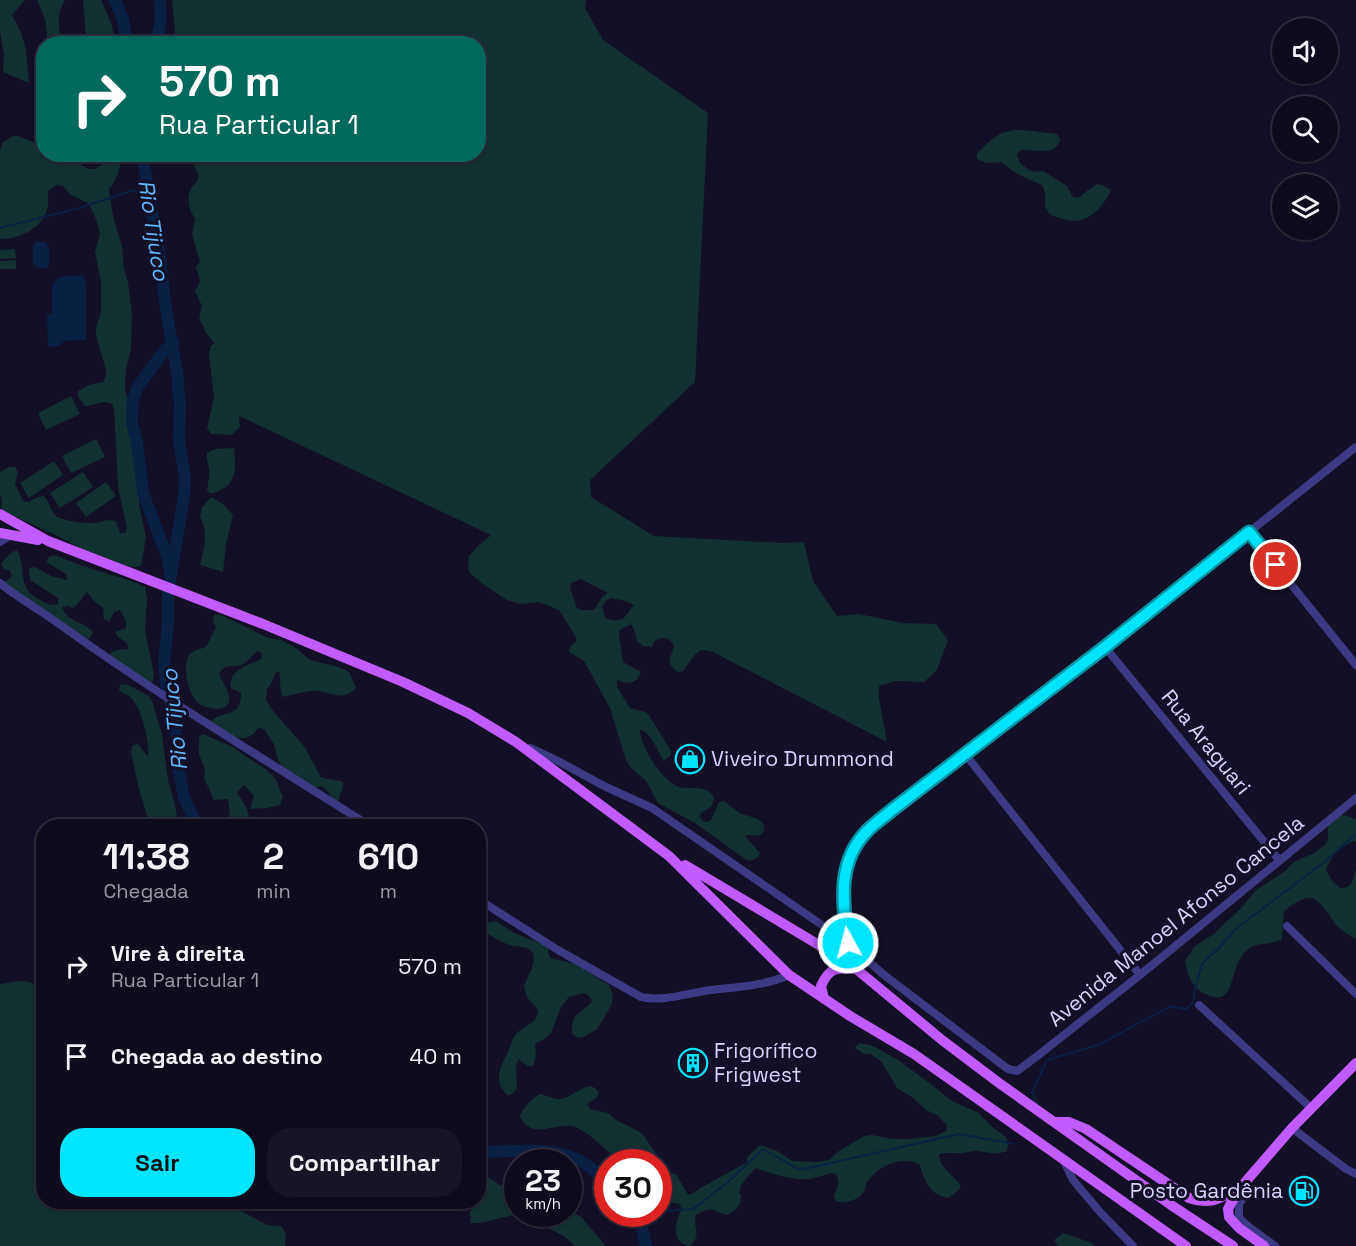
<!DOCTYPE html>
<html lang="pt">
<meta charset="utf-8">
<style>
:root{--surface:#0e0b1c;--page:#171425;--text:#f1f3f6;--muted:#9b9ba3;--line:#2e2b3b;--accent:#00e5ff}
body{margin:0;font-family:"Space Grotesk",sans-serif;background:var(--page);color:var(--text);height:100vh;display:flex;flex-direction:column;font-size:22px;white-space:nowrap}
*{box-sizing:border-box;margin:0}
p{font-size:20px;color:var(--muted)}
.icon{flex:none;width:33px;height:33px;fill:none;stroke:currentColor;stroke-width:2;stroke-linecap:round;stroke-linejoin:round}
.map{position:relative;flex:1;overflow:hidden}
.sheet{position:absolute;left:36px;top:819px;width:450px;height:390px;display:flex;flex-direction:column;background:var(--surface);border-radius:24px;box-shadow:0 2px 4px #0004,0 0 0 2px var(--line)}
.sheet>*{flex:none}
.guide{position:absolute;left:36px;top:36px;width:450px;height:126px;border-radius:24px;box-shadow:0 2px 4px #0004,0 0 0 2px var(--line);background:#00695c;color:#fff;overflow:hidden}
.fabs{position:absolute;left:1272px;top:18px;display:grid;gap:12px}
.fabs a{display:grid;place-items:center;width:66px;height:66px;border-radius:50%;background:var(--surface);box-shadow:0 2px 4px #0004,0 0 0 2px var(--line);font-size:30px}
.speed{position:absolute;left:504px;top:1149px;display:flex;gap:12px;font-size:30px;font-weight:700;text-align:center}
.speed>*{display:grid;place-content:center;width:78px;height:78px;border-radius:50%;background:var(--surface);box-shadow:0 2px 4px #0004,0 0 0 2px var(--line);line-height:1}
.speed small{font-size:15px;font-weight:400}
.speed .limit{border:9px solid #d22;background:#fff;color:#111}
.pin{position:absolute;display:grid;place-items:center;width:51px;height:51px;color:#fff;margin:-26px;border:3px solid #fff;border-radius:50%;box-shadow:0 2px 6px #0007}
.me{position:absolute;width:66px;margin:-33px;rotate:353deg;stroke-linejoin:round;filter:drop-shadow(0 0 4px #0008)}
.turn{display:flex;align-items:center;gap:21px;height:126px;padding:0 24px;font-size:27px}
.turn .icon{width:78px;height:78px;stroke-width:2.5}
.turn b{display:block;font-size:42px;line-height:51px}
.eta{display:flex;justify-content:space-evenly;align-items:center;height:102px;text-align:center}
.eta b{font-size:36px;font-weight:700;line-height:42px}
.cta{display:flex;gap:12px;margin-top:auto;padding:12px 24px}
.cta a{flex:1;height:69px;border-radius:24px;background:var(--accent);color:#111;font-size:24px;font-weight:700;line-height:69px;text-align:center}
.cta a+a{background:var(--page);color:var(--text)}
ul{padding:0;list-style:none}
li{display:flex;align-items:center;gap:18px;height:90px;padding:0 24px}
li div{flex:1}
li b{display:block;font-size:22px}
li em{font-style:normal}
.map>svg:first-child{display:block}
</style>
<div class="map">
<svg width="1356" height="1246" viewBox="0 0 1356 1246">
<rect width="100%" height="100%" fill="#130f26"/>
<!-- green -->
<path fill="#12302f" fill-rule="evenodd" d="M0 0H25L12 15 21 33 26 49 29 83 3 72 4 54 0 32Z
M37 0H65C56 13 59 29 61 43H48L45 19Z
M83 0H101L111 23 116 43H89L86 36Z
M172 0H586L585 8 603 40 708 113 695 382 590 480 591 497 654 536 783 543 804 542 813 581 837 616 859 614 903 623 936 624 948 640 937 670 924 682 896 681 879 686V698L887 742 713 652C709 651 705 650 702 650 694 653 688 665 683 671L678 672C664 663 671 659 674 646L669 639C662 637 654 638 652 647L643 646 637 641 635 632 631 624 620 630 619 634 623 662 641 672C636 685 629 684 617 680V687L630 708 645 712 649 715 671 751V755L664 761C657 752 652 732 640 730 640 746 663 782 679 787 692 790 705 784 714 797L712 806 701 813 700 817 703 821 707 822 711 820 719 802 724 801C729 805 734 809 740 813 747 817 763 817 764 827 765 831 763 834 759 835 755 837 750 834 745 836L760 853 758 857 750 861 745 859 695 823 658 803 646 781 631 768 626 760 610 708 584 661 569 652 570 647 576 641V637L559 610 539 602 521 604 507 600 484 585 470 573 468 569 469 556 479 545 491 535 239 416 240 427 232 435 211 434 207 428 214 397 209 354 211 345 215 344 206 333 199 318 202 306 195 291 200 281 196 267 200 262 192 234 195 219C189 209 186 200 191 189 194 184 197 182 199 176L189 155 478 154V44L176 43ZM581 579 608 593 602 597 594 610H581L577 608 570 588 571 583ZM612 598 625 601 634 605C623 618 625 623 606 619L602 606 607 600Z
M1013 130H1024L1057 134 1060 139C1057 157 1034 149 1021 150L1017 154 1020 163 1029 170 1033 172 1043 171 1067 186 1072 196 1077 198 1081 196 1084 193 1097 184 1102 185 1111 190C1101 211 1086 226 1062 219 1057 217 1052 216 1049 213 1043 206 1046 202 1045 195 1045 193 1043 186 1042 185L1017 174 1001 162C993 163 985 164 977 159V154C988 142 996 133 1013 130Z
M13 136H18L43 146 44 154C51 155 61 153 68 155 79 159 86 175 98 167 104 164 104 160 104 155H123C122 160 118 175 115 180 113 184 111 186 109 190L113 216 122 246 124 269 128 282 132 314 131 348 126 370 125 388 131 411 137 461 139 486V505L146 537 141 566 133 567 122 564 78 547 58 536 3 511 1 506 2 501 0 494V472L9 467H15L18 472 15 484 23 501 28 502 38 497 44 496C49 502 51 510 56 516 59 520 87 524 93 523 103 523 107 517 116 522L120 533H125L127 528 118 487 114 409 112 404C102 399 95 406 85 406L78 397V391L89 385 103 382 106 376V370L96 335V328L101 312V282L95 252 100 234 97 222 90 206 86 202 71 195 63 186 57 185 48 191C48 197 49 204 47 210 41 229 19 239 0 239V150L3 142Z
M15 249 16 258 0 259V250Z
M16 260V269H0V261Z
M71 396 80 414 46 430 38 413Z
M96 439 105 457 71 473 62 456Z
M234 448C237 471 236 488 210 494L207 490C208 483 210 475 209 468 208 462 206 459 207 453L215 449Z
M54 461 63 475 29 498 20 483Z
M83 472 93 487 60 508 50 493Z
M106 482 116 496 86 517 76 503Z
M211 497 223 504 233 515 226 544 223 572 200 565C204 548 209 533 200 517L202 507Z
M17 550C28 570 15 587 40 600 47 604 51 606 58 604V598L30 580 29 568 35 567 51 576 67 580 66 574 46 562 49 557 54 555 83 566 131 581 145 587 147 599 145 631 154 674 153 680 150 685 109 657 111 652 117 650 128 649 127 643 118 637 115 632 126 628V621L120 610 114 612 109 622 104 619 103 608 94 601 87 592C81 597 80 604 73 608L68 606 62 607C67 623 84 621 93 632L90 638 85 640 2 582 8 580 12 576 10 571 4 569 1 565C5 558 9 553 17 550Z
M219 614 268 638 281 640 296 648 310 660 339 667 349 672 356 688C342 704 326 689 311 691 302 692 292 695 283 697 279 688 281 680 279 671L275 674 271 684 267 689 266 700 273 711 304 746 321 777C328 780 336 779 343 782V787L337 804C330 798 329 790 321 786L315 788 282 768 277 757 274 744 264 729 258 728C245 750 225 731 210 722 222 709 241 720 241 693L231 688C228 669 247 667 261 659L262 653 257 651C251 656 248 662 241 665 231 668 225 662 219 674 222 681 227 688 229 695 233 714 207 710 198 703 188 694 182 667 189 655 193 650 200 649 206 647L216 627 213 621 214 615Z
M126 684 149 696 152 701 162 734 168 780 174 801 179 826H150L139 789 131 752 132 746 137 743 148 757C150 743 142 709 131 698 128 695 123 693 119 691L120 685Z
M203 734 233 747 247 757 264 768 271 774 276 780 283 797 280 805 267 808 250 809 254 796 244 785 237 792 246 807 252 826H231L228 799 214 800 204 778 205 769 199 754V737Z
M1337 814 1344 815 1356 819V841C1342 845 1331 855 1326 870L1333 882 1340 888C1353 888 1352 881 1356 870V939C1348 935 1342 931 1336 925 1330 917 1320 898 1310 898 1300 898 1291 906 1284 911L1282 939C1271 946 1257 941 1247 950 1227 967 1238 1012 1203 993 1192 987 1187 974 1185 961L1195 946 1215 933 1242 907 1256 890 1284 872 1294 862 1314 853 1325 845 1328 839V823Z
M496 921C503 925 509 931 517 934 528 939 539 942 549 947L548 952 550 958 576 964 609 985 613 996 612 1003 607 1013 597 1029 582 1038 577 1037 572 1034C571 1013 579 1015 592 1002L590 997 585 993 569 997 561 1007 551 1033 546 1038 535 1044 536 1055 533 1066H527L519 1059 516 1064 517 1088 514 1092 509 1096C492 1083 500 1067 508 1052 511 1046 512 1039 516 1034 525 1024 537 1025 538 1010L527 997 524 986C527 976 536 966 533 954 531 946 519 947 512 946 502 943 488 934 479 928L478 922 479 924 485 926 489 922Z
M21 981C38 981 36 990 43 1002L44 1202H215L232 1206 267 1225 281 1226C287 1233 286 1238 285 1246H0V984Z
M859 1043 870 1045 875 1047 898 1060 931 1084 952 1101 979 1113 991 1126 1006 1137 1008 1145 1007 1151C997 1155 988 1153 978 1151 973 1150 969 1153 963 1153 955 1154 947 1152 939 1154 940 1169 953 1174 961 1186L958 1191 948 1198C929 1195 925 1180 919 1164 901 1156 879 1165 868 1181 864 1185 867 1184 865 1189 861 1200 846 1204 836 1201L834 1195C838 1187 841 1181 835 1173 826 1173 817 1179 807 1179 790 1180 771 1173 755 1168 751 1174 741 1183 740 1189 738 1199 742 1190 741 1199 741 1207 733 1211 728 1215 710 1212 715 1204 696 1215 692 1229 703 1233 690 1246 670 1242 675 1222 682 1209L679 1204C669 1201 666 1203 659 1194V1179C664 1174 669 1172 676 1174L688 1195 694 1193 699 1189 747 1162V1157L760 1145 777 1151 792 1161 818 1162 829 1160 839 1151 864 1136 872 1135 892 1139H909L936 1136 946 1131 947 1125 937 1115 926 1110 912 1097 897 1088 881 1061 870 1054H864L855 1048Z
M590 1086 595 1088 599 1093 596 1098 587 1104 590 1109 608 1113 616 1120 642 1133 659 1158 648 1162H621C608 1153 587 1129 571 1126 552 1123 532 1141 520 1116 523 1108 532 1098 540 1094 546 1095 555 1100 561 1099 571 1097 579 1088 590 1086Z
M479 1171 500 1185 517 1190 518 1214H568L569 1210 581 1217 606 1246H575L565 1237 523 1215C505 1214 488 1224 470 1223L471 1217 469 1212 486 1197V1191L479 1186Z
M1063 1233 1092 1243 1095 1246H1059L1054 1240Z"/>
<!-- water -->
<path fill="#0a1f44" d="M36 241 45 242 49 247V264L46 268H38L33 263V246Z
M82 275 86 282V340L64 341 60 346 48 347 47 316 52 313V285L59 277Z"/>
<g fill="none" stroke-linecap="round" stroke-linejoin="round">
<!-- stream -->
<path stroke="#0a1f44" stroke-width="2" d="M0 228 79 208 134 190 149 199
M1037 1104 1032 1092 1047 1060 1098 1045 1171 1006 1186 1009 1193 1003 1194 993 1202 964 1221 946 1234 930 1327 860 1356 834
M658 1212 693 1209 727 1183 763 1149 800 1170 959 1134 1014 1144"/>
<!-- river -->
<path stroke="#0a1f44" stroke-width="12" d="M115 0 123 20 127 44
M150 44C164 33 160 15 160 0
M141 154 146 174 149 201 157 234 166 309 178 378V390L180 403 179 440 185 478 184 496 168 593V622L164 665 166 684 171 703 177 741 179 771 184 797 197 826
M170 571 167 556 143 493 137 441 132 424V415L133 400 138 386 164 351 173 342
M478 1152C511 1152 546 1146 577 1159 586 1163 600 1175 608 1182
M638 1214 640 1218 646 1246"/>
<!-- minor -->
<path stroke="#3d3a85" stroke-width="8" d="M1249 532 1356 665
M0 542 11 535
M0 583C12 593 24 600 37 609 54 620 70 632 86 643 179 708 275 766 370 826
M1105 647 1279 860
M530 748 558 761 604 786 652 808 848 943 884 975 1008 1069 1017 1071 1036 1057 1140 975 1356 798
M965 754 1140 975
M478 899 558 950 641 997C665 1002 687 993 711 990 737 987 764 986 789 975
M1287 926 1356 994
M848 943C843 903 836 863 867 831 875 823 884 817 893 810L1105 647 1356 447
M1199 1005 1311 1108
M1292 1128 1346 1169 1356 1174
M1063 1159 1073 1180 1100 1212 1133 1246
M1248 1179 1247 1193 1239 1204V1218L1249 1227 1275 1246"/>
<!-- major -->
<path stroke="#c25bff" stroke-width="10" d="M0 514 48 541 263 624 403 682 468 713 516 742 669 856 789 975 850 1016 914 1054 1186 1246
M0 533 38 540
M685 865 829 951 855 968 942 1040 999 1083 1171 1205 1233 1246
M824 999 821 986C829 968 835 968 854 968
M1054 1122H1069L1086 1129 1189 1198C1211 1205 1219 1199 1238 1189
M1264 1246 1239 1228 1229 1217 1228 1209 1231 1203 1241 1187 1292 1128 1356 1063"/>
</g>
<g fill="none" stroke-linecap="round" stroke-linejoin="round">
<!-- route casing -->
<g stroke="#0095a6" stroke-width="15">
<path id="route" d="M848 943C843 903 836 863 867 831 875 823 884 817 892 810L1105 647 1249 532 1276 565"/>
</g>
<!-- route -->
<use href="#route" stroke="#00e5ff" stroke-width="10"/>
</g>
<!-- icons -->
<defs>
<g id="shop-ring" transform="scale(1.5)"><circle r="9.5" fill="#130f26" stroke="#00e5ff" stroke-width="1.5"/><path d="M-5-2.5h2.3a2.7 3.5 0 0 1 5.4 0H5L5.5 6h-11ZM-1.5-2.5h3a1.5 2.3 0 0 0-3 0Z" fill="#00e5ff"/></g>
<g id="building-ring" transform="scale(1.5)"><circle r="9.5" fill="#130f26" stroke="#00e5ff" stroke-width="1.5"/><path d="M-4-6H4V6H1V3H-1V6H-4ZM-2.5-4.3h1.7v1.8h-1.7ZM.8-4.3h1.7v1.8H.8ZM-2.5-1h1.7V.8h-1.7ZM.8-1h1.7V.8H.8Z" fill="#00e5ff"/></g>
<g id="fuel-ring" transform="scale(1.5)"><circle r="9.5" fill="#130f26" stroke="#00e5ff" stroke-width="1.5"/><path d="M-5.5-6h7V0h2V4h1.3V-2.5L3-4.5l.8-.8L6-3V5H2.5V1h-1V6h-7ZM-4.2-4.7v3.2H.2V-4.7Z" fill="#00e5ff"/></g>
</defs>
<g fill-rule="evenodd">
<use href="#shop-ring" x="690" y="759"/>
<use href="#building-ring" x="693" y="1063"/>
<use href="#fuel-ring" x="1304" y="1191"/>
</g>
<g text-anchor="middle" stroke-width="6" stroke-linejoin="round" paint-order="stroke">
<!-- street labels -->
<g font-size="21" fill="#d9d4ff" stroke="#130f26">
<text transform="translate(1206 742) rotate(51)" y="7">Rua Araguari</text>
<text transform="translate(1176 921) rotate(-39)" y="7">Avenida Manoel Afonso Cancela</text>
</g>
<!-- poi labels -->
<g font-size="21" fill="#d9d4ff" stroke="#130f26" text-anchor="start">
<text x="711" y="766">Viveiro Drummond</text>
<text x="714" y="1058">Frigorífico<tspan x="714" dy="24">Frigwest</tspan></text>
<text x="1283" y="1198" text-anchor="end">Posto Gardênia</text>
</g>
<!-- water labels -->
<g font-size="22" font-style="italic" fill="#62b6ff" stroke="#130f26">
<text transform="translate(154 230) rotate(81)" y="8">Rio Tijuco</text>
<text transform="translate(174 720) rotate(-96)" y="8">Rio Tijuco</text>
</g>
</g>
</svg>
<div class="fabs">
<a><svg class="icon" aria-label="sound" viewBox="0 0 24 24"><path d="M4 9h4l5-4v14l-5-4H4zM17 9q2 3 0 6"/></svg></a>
<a><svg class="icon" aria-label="search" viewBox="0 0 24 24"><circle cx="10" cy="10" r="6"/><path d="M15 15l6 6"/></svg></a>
<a><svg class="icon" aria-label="layers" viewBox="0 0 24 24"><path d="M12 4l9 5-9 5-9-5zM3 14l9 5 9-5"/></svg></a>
</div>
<div class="speed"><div>23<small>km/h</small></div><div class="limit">30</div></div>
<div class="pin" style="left:1276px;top:565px;background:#d93025"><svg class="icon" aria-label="arrive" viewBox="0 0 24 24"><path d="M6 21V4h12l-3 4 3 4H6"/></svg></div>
<svg class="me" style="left:848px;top:943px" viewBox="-20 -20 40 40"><circle r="17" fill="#00e5ff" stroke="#fff" stroke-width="3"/><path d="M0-11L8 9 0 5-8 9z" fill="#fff"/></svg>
<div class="guide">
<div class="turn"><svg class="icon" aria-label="right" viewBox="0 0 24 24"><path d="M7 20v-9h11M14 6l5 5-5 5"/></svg><div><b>570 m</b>Rua Particular 1</div></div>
</div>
<section class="sheet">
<div class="eta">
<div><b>11:38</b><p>Chegada</p></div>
<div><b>2</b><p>min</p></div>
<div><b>610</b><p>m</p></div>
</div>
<ul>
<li><svg class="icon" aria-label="right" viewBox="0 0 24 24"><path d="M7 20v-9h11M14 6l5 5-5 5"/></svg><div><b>Vire à direita</b><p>Rua Particular 1</p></div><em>570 m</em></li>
<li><svg class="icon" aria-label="arrive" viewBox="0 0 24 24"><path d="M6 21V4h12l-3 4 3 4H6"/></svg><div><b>Chegada ao destino</b></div><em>40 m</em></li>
</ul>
<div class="cta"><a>Sair</a><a>Compartilhar</a></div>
</section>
</div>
